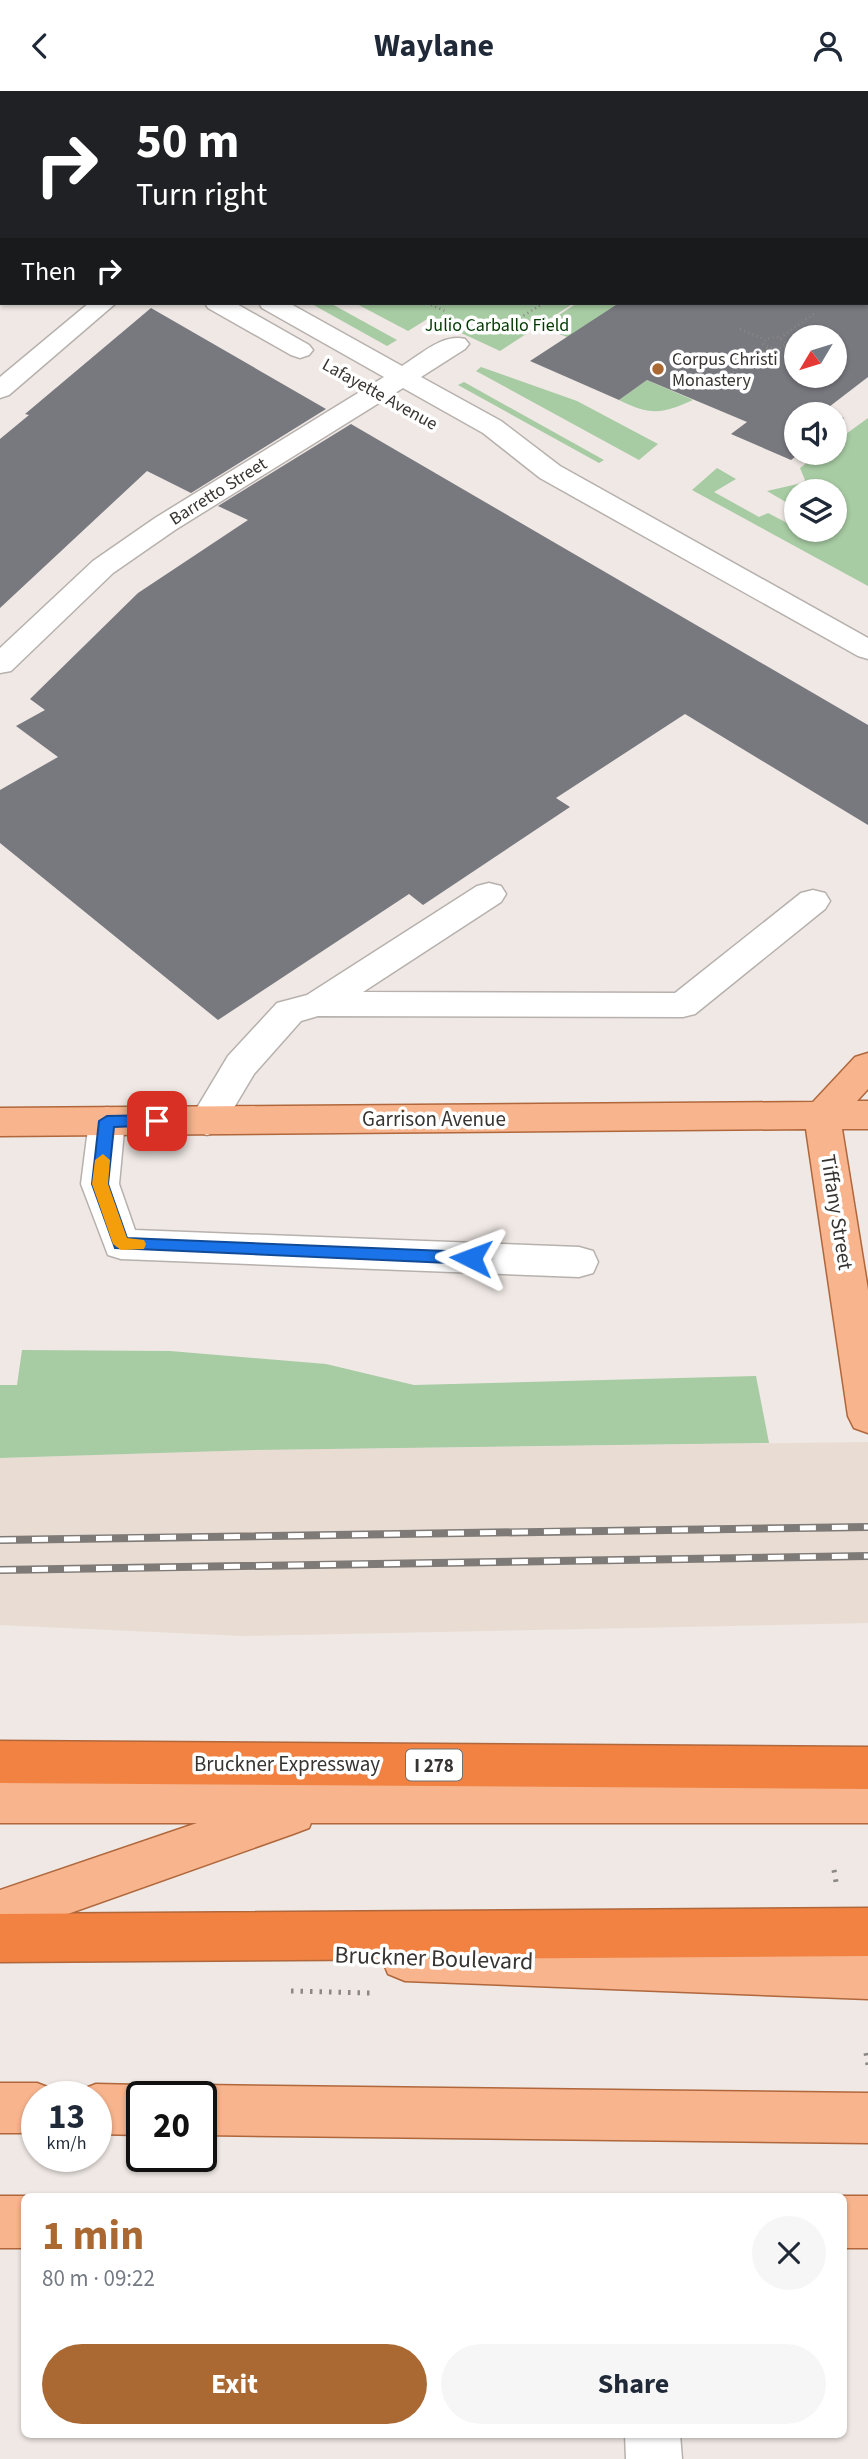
<!DOCTYPE html>
<meta charset="utf-8">
<style>
:root{--surface:#fff;--page:#f6f6f7;--text:#1f2937;--muted:#747a83;--accent:#aa6933}
body{margin:0;font-family:"Source Sans 3",sans-serif;background:var(--page);color:var(--text);height:100vh;display:flex;flex-direction:column;font-size:26px;white-space:nowrap}
*{box-sizing:border-box;margin:0}
p{font-size:23px;color:var(--muted)}
.icon{flex:none;width:38px;height:38px;fill:none;stroke:currentColor;stroke-width:2;stroke-linecap:round;stroke-linejoin:round}
.map{position:relative;flex:1;overflow:hidden}
.sheet{position:absolute;left:21px;top:2102px;width:826px;height:245px;display:flex;flex-direction:column;background:var(--surface);border-radius:10px;box-shadow:0 2px 5px #0004}
.sheet>*{flex:none}
.hud{position:absolute;left:0px;top:0px;width:868px;height:214px;box-shadow:0 2px 5px #0004;background:#202124;color:#fff;overflow:hidden}
.needle{width:46px;rotate:232deg}
.tools{position:absolute;left:784px;top:234px;display:grid;gap:14px}
.tools a{display:grid;place-items:center;width:63px;height:63px;border-radius:50%;background:var(--surface);box-shadow:0 2px 5px #0004;font-size:35px}
.speed{position:absolute;left:21px;top:1990px;display:flex;gap:14px;font-size:35px;font-weight:700;text-align:center}
.speed>*{display:grid;place-content:center;width:91px;height:91px;border-radius:50%;background:var(--surface);box-shadow:0 2px 5px #0004;line-height:1}
.speed small{font-size:18px;font-weight:400}
.speed .limit{border:4px solid #111;border-radius:10px;background:#fff;color:#111}
.pin{position:absolute;display:grid;place-items:center;width:60px;height:60px;color:#fff;margin:-30px;border-radius:14px;box-shadow:0 4px 10px #0006}
.me{position:absolute;width:77px;margin:-38px;rotate:273deg;stroke-linejoin:round;filter:drop-shadow(0 0 5px #0008)}
.turn{display:flex;align-items:center;gap:24px;height:147px;padding:0 21px;font-size:32px}
.turn .icon{width:91px;height:91px;stroke-width:2.5}
.turn b{display:block;font-size:49px;line-height:60px}
.then{display:flex;align-items:center;height:66px;padding:0 21px;background:#0003;gap:14px;font-size:26px}
.round{display:grid;place-items:center;flex:none;width:74px;height:74px;border-radius:37px;background:var(--page)}
.overview{display:flex;align-items:center;justify-content:space-between;height:119px;padding:0 21px}
h1{font-size:42px;font-weight:700;line-height:52px;color:var(--accent)}
.primary-button{display:flex;gap:14px;margin-top:auto;padding:14px 21px}
.primary-button a{flex:1;height:80px;border-radius:42px;background:var(--accent);color:#fff;font-size:28px;font-weight:700;line-height:80px;text-align:center}
.primary-button a+a{background:var(--page);color:var(--text)}
header{display:flex;justify-content:space-between;align-items:center;height:91px;padding:0 21px;background:var(--surface);font-size:32px;font-weight:700}
.map>svg:first-child{display:block}
</style>
<header><svg class="icon" aria-label="back" viewBox="0 0 24 24"><path d="M15 5l-7 7 7 7"/></svg>Waylane<svg class="icon" aria-label="person" viewBox="0 0 24 24"><circle cx="12" cy="8" r="4"/><path d="M4 21q1-7 8-7t8 7"/></svg></header>
<div class="map">
<svg width="868" height="2368" viewBox="0 0 868 2368">
<rect width="100%" height="100%" fill="#efe8e4"/>
<!-- built -->
<path fill="#e9dcd2" d="M868 1351V1532L244 1545 0 1534V1367L255 1359Z"/>
<!-- green -->
<path fill="#a7cba3" d="M470 0H868V131L866 2H467Z
M310 212H330L397 249 387 255Z
M355 212H574L500 260 429 227 408 240Z
M577 212H648L625 227 567 246 541 236Z
M481 276 577 310 658 353 639 369 476 280Z
M647 289 693 309C662 323 651 325 619 309Z
M464 291 604 369 599 372 458 294Z
M868 327V495L692 399 717 377 736 388 714 401 759 426 768 422 789 433 796 429V439H835V401H796V417L767 400 802 392 805 389 800 377 820 362H835V351Z
M22 1259 170 1260 326 1273 414 1294 756 1285 769 1352 255 1359 0 1367V1294H17Z"/>
<!-- building -->
<path fill="#78787f" fill-rule="evenodd" d="M619 212H868V286L825 319 844 327 835 335V324H796V362H800L791 369 731 343 747 331 647 289 619 309 530 270ZM796 247H835V285H796Z
M151 217 326 318 191 402 147 380 0 517V348L29 324 25 323Z
M351 333 868 634V734L685 623 556 707 570 716 423 814 409 803 218 929 0 752V699L58 666 16 635 45 619 30 608 138 502 248 429 218 415Z"/>
<g fill="none" stroke-linecap="round" stroke-linejoin="round">
<!-- minor casing -->
<g stroke="#b7b1ad" stroke-width="3">
<path id="minor" d="M404 0H427L402 2Z
M0 50 2 51V65L0 64Z
M0 80 2 81V95L0 94Z
M89 212H116L9 304 0 307V286Z
M205 212H235L309 254 313 259 309 264 300 267 291 264 208 217Z
M259 212H289L402 275C420 264 443 242 465 248L469 253 465 258 421 286 501 330 560 375 868 547V568L858 565 540 387 483 342 403 297 175 439 113 482 11 580 0 582V557L93 470 155 427 384 286 262 217Z
M489 792 501 795 506 803 501 811 363 901 675 902 801 802 813 799 825 802 830 810 825 818 695 923 683 926 318 925 301 930 254 983 220 1040 207 1044 194 1040 189 1030 228 965 277 912 307 904 477 795Z
M107 1016 120 1020 125 1030 119 1093 135 1139 579 1156 593 1160 598 1171 593 1182 579 1186 121 1168 108 1164 81 1093 89 1030 94 1020Z
M625 2343H680L682 2368H626Z"/>
</g>
<!-- major casing -->
<g stroke="#b0673c" stroke-width="3">
<path id="major" d="M868 962V998L857 1010H868V1038H842L868 1199V1342L854 1337 848 1325 806 1038 0 1045V1017L813 1011 855 966Z
M0 1688H868V1732H311L309 1737 293 1743 0 1847V1799L197 1732H0Z
M405 1842 868 1860V1908L405 1890 388 1883 381 1866 388 1849Z
M0 1992H37L55 1999 57 2006H37V2042H0Z
M96 1993 142 1994 160 2001 162 2006H142V2044L96 2043V2006H76L78 2000Z
M201 1994 868 2002V2052L201 2044V2006H181L183 2001Z
M0 2105H25L24 2157H0Z
M843 2105H868V2157H844Z"/>
</g>
<!-- highway casing -->
<g stroke="#b0673c" stroke-width="3">
<path id="highway" d="M0 1650 868 1656V1698L0 1692Z
M868 1817V1865L0 1871V1823Z"/>
</g>
<!-- path-far1 -->
<path stroke="#8b8784" stroke-width="2.5" stroke-dasharray="1 3.5" stroke-linecap="butt" d="M735 0 740 2
M474 2 478 0
M427 212 445 220
M740 238 764 248
M491 239 508 234 544 212
M777 246 786 252 781 257H770L763 253 766 248Z
M780 247 815 222
M784 256 796 260
M733 281 768 257"/>
<!-- path -->
<path stroke="#8b8784" stroke-width="5" stroke-dasharray="2.5 7" stroke-linecap="butt" d="M834 1779 836 1791
M291 1900 370 1902
M866 1962 868 1974"/>
<!-- minor -->
<use href="#minor" fill="#fff" fill-rule="evenodd"/>
<!-- major -->
<use href="#major" fill="#f7b48d" fill-rule="evenodd"/>
<!-- highway -->
<use href="#highway" fill="#f18241" fill-rule="evenodd"/>
<!-- rail casing -->
<g stroke="#7e7a77" stroke-width="8">
<path id="rail" d="M0 1449 868 1436
M0 1479 868 1465"/>
</g>
<!-- rail -->
<use href="#rail" stroke="#fff" stroke-width="5" stroke-dasharray="16" stroke-linecap="butt"/>
</g>
<!-- route -->
<path fill="#1a73e8" stroke="#114b97" stroke-width="2" d="M157 1024 164 1030 162 1034 114 1036 108 1093 127 1147 471 1161 479 1167 471 1173 115 1157 92 1093 99 1030 107 1025Z"/>
<!-- slow -->
<path fill="#f59e0b" d="M103 1063 110 1069 108 1093 127 1147 144 1149 146 1153 144 1158 121 1159 113 1153 92 1093 95 1069Z"/>
<!-- markers -->
<circle fill="#aa6933" stroke="#fff" stroke-width="2.5" cx="658" cy="278" r="7"/>
<g text-anchor="middle" stroke-width="7" stroke-linejoin="round" paint-order="stroke">
<!-- far-park labels -->
<g font-size="18" fill="#023a00" stroke="#fff">
<text x="497" y="240">Julio Carballo Field</text>
</g>
<!-- far-poi labels -->
<g font-size="18" fill="#373432" stroke="#fff" text-anchor="start">
<text x="672" y="274">Corpus Christi<tspan x="672" dy="21">Monastery</tspan></text>
</g>
<!-- far-street labels -->
<g font-size="18" fill="#373432" stroke="#fff">
<text transform="translate(380 303) rotate(29)" y="6">Lafayette Avenue</text>
<text transform="translate(218 400) rotate(-32)" y="6">Barretto Street</text>
</g>
<!-- shield labels -->
<rect fill="#fff" stroke="#737170" stroke-width="2" x="406" y="1658.5" width="56" height="31" rx="5"/>
<g font-size="19" font-weight="bold" fill="#373432">
<text x="434" y="1681">I 278</text>
</g>
<!-- street labels -->
<g font-size="21" fill="#373432" stroke="#fff">
<text x="434" y="1035">Garrison Avenue</text>
<text transform="translate(837 1121) rotate(81)" y="7">Tiffany Street</text>
<text x="287" y="1680">Bruckner Expressway</text>
</g>
<!-- near-street labels -->
<g font-size="24" fill="#373432" stroke="#fff">
<text transform="translate(434 1867) rotate(2)" y="8">Bruckner Boulevard</text>
</g>
</g>
</svg>
<div class="tools">
<a><svg class="needle" viewBox="-14 -14 28 28"><path d="M0-13l5 13h-10z" fill="#e53935"/><path d="M0 13l5-13h-10z" fill="#747a83"/></svg></a>
<a><svg class="icon" aria-label="sound" viewBox="0 0 24 24"><path d="M4 9h4l5-4v14l-5-4H4zM17 9q2 3 0 6"/></svg></a>
<a><svg class="icon" aria-label="layers" viewBox="0 0 24 24"><path d="M12 4l9 5-9 5-9-5zM3 14l9 5 9-5"/></svg></a>
</div>
<div class="speed"><div>13<small>km/h</small></div><div class="limit">20</div></div>
<div class="pin" style="left:157px;top:1030px;background:#d93025"><svg class="icon" aria-label="arrive" viewBox="0 0 24 24"><path d="M6 21V4h12l-3 4 3 4H6"/></svg></div>
<svg class="me" style="left:471px;top:1167px" viewBox="-20 -20 40 40"><path d="M0-17L14 15 0 8-14 15z" fill="#1a73e8" stroke="#fff" stroke-width="4"/></svg>
<div class="hud">
<div class="turn"><svg class="icon" aria-label="right" viewBox="0 0 24 24"><path d="M7 20v-9h11M14 6l5 5-5 5"/></svg><div><b>50 m</b>Turn right</div></div>
<div class="then">Then<svg class="icon" aria-label="right" viewBox="0 0 24 24"><path d="M7 20v-9h11M14 6l5 5-5 5"/></svg></div>
</div>
<section class="sheet">
<div class="overview"><div><h1>1 min</h1><p>80 m · 09:22</p></div><a class="round"><svg class="icon" aria-label="close" viewBox="0 0 24 24"><path d="M6 6l12 12M18 6L6 18"/></svg></a></div>
<div class="primary-button"><a>Exit</a><a>Share</a></div>
</section>
</div>
